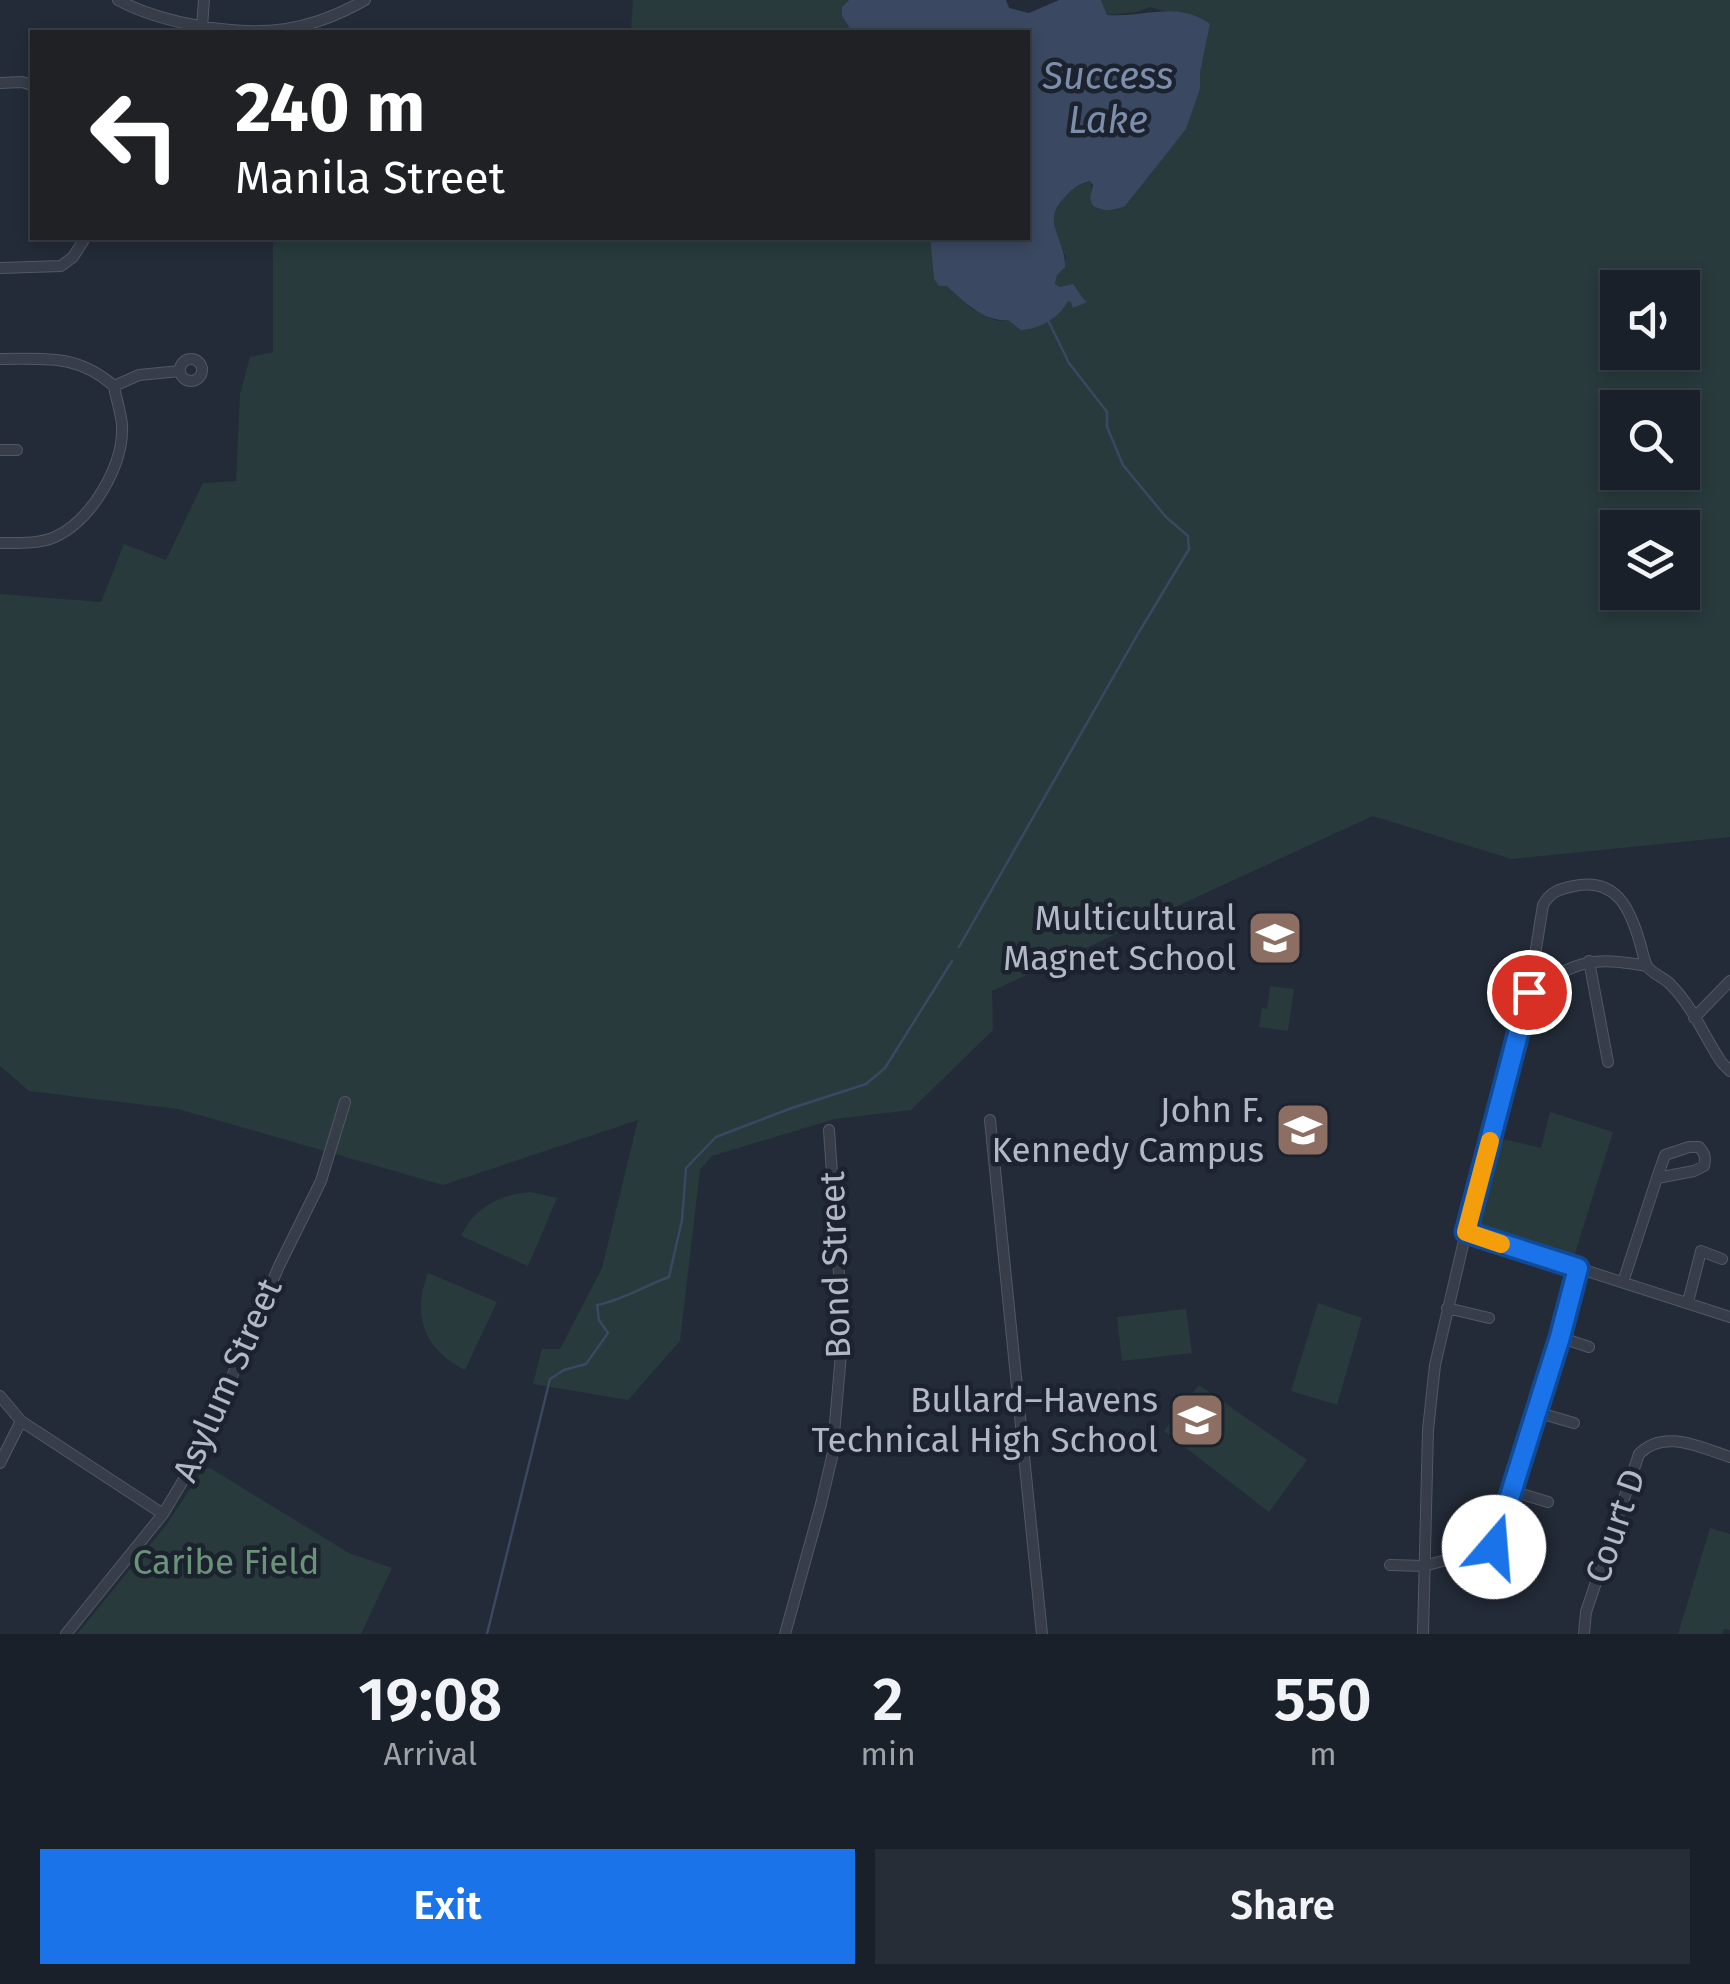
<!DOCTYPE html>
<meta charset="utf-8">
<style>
:root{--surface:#1a202a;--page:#272d36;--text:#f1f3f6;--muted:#9fa3a8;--line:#383e47;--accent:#1a73e8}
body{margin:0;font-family:"Fira Sans",sans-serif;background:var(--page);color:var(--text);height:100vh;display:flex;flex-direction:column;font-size:38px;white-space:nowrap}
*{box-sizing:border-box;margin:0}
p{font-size:32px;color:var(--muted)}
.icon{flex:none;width:55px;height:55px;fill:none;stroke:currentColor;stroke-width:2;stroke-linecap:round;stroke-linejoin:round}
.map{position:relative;height:1634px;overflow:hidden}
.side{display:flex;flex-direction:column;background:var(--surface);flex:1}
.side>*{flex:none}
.guide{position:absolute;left:30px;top:30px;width:1000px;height:210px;border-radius:0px;box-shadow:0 5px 15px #0003,0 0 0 2px var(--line);background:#202124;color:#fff;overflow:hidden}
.buttons{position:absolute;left:1600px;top:270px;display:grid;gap:20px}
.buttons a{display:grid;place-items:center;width:100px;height:100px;border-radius:0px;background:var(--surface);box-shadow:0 5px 15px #0003,0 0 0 2px var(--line);font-size:50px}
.pin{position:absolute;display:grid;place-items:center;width:85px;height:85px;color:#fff;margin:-42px;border:5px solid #fff;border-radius:50%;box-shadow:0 2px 10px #0007}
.me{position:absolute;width:110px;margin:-55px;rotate:18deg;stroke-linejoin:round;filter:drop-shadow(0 0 8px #0008)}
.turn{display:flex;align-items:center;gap:35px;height:210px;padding:0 40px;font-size:45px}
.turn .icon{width:130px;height:130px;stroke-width:2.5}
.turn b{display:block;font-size:70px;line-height:85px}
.eta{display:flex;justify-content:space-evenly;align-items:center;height:170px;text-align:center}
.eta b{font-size:60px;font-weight:600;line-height:70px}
.cta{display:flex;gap:20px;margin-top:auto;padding:20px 40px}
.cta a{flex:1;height:115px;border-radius:0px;background:var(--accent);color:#fff;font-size:40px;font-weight:600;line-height:115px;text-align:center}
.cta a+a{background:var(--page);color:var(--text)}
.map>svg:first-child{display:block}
</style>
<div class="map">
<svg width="1730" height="1634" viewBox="0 0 1730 1634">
<rect width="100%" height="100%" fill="#232b38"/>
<!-- green -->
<path fill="#283a3c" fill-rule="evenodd" d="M633 0H849L842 7V15L852 32H631Z
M1101 0H1730V837L1511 859 1373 816 992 991 993 1030 911 1110 835 1119 712 1156 700 1170 680 1341 628 1400 533 1384 542 1349H560L602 1268 638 1120 443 1185 178 1109 29 1091 0 1066V594L101 602 124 544 166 560 203 483 236 481 240 394 250 357 273 352V238H930L934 279 947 286 972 309 998 321 1008 320 1015 323 1068 301H1071L1074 308 1080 297 1077 288 1060 287 1055 284 1057 275 1066 258C1062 248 1053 229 1052 219 1050 202 1077 184 1091 181L1093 206 1101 210H1116L1185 129 1200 89V73L1210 24 1150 7 1137 12 1107 15ZM1618 288H1682V352H1618ZM1618 408H1682V472H1618ZM1618 528H1682V592H1618Z
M1270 986 1294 989 1288 1031 1259 1027 1262 1008 1267 1009Z
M1550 1112 1613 1132 1573 1260 1477 1231 1472 1225 1494 1137 1541 1148Z
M530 1192 557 1198 528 1266 461 1236C475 1207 499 1195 530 1192Z
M428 1273 497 1302 465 1370C425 1350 411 1316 428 1273Z
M1318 1303 1362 1318 1337 1405 1291 1391Z
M1186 1309 1192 1353 1122 1361 1117 1317Z
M1199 1385 1307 1460 1269 1512 1164 1431Z
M210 1468 349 1553 392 1568 361 1634H77L167 1524 203 1469Z
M1710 1528 1730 1534V1630L1724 1629 1722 1634H1678Z"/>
<!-- water -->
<path fill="#3a4861" d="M849 0H1006L1009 8 1029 13 1059 0H1101L1107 15C1145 18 1176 0 1210 24L1200 73V89L1186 129 1125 206C1113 211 1104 212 1093 206L1090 198 1093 185 1090 181C1078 184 1072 189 1064 198 1040 222 1066 239 1065 267L1057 275 1055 284 1060 287 1073 284C1079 290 1080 297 1087 302L1073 308 1071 302 1068 301C1059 318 1040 329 1021 330L1008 320C984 322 964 302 947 286H939L934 279 930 238H1028V32H852L842 16V7Z"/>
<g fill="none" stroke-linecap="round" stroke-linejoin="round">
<!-- stream -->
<path stroke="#3a4861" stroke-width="2.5" d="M959 947 1139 632 1189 549 1188 536 1166 517 1123 465 1107 427V412L1069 363 1049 322
M487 1634 550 1379 564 1370 586 1364 608 1333 599 1320 597 1305C623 1300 644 1286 669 1277L682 1220 686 1168 716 1137 789 1109 866 1084 885 1068 952 961"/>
<!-- minor casing -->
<g stroke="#525864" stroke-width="12">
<path id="minor" d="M118 0C144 14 171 21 199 26 262 37 309 32 365 0
M202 27 204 0
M0 83 22 82 32 85
M0 268 61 266 73 257 85 238
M180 370a11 11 0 1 1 22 0a11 11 0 1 1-22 0Z
M0 359C46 359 77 354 114 386
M114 386 139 375 180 371
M0 450H17
M0 543C18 543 39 544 55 537 92 520 124 465 122 425 121 412 116 399 114 386
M1589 961 1608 1062
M1529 992C1577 961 1591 956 1647 966
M1694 1018 1730 981
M990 1120 1042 1634
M1466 1232 1730 1317
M1623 1282 1657 1178 1694 1171 1704 1166C1706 1157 1705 1154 1699 1147H1689L1665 1155 1657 1178
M1688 1302 1701 1251 1722 1259
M1447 1308 1489 1318
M1559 1337 1589 1347
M0 1396 21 1421 163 1514
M1536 1412 1574 1423
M0 1463 21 1421
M1512 1491 1548 1502
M1494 1547 1499 1558 1527 1566
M1390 1565 1424 1566 1494 1547 1559 1337 1578 1267
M66 1634 163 1514 199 1454 279 1266 321 1181 345 1102
M785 1634 821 1504 832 1457 843 1331 829 1130
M1423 1634 1428 1430 1435 1365 1466 1232 1529 992 1543 905C1550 892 1559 889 1574 886 1616 877 1630 908 1640 943 1642 950 1644 960 1647 966 1652 974 1665 978 1671 985 1693 1007 1705 1038 1722 1063L1730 1071
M1584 1634 1586 1612 1639 1454C1664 1428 1701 1448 1730 1457"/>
</g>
<!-- minor -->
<use href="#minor" stroke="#373d49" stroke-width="10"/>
</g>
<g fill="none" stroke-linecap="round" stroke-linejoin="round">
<!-- route casing -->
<g stroke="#114b97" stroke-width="25">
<path id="route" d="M1494 1547 1560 1337 1578 1268 1466 1232 1529 992"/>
</g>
<!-- route -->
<use href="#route" stroke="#1a73e8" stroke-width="18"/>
<!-- slow -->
<path stroke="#f59e0b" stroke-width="18" d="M1490 1141 1466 1232 1501 1244"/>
</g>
<!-- icons -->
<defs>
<g id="school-square" transform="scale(2.875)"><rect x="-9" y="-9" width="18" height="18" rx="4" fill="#8d6e63" stroke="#1c222e"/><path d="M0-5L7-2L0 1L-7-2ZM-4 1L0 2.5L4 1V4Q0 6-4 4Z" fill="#fff"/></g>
</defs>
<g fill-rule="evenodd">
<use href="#school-square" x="1275" y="938"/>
<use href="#school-square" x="1303" y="1130"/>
<use href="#school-square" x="1197" y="1420"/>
</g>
<g text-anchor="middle" stroke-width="9" stroke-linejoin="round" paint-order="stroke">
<!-- poi labels -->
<g font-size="35" fill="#b2b8c5" stroke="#1c222e" text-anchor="end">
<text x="1236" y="930">Multicultural<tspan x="1236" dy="40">Magnet School</tspan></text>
<text x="1264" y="1122">John F.<tspan x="1264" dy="40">Kennedy Campus</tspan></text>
<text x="1158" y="1412">Bullard–Havens<tspan x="1158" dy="40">Technical High School</tspan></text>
</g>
<!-- street labels -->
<g font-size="35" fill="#b2b8c5" stroke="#1c222e">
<text transform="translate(835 1265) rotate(-92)" y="12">Bond Street</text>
<text transform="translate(227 1380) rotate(-66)" y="12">Asylum Street</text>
<text transform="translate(1615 1526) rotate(-71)" y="12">Court D</text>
</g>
<!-- park labels -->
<g font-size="35" fill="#6a9477" stroke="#1c222e">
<text x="226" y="1574">Caribe Field</text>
</g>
<!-- water labels -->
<g font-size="38" font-style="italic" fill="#7c8eab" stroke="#1c222e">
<text x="1108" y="89">Success<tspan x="1108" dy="44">Lake</tspan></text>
</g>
</g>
</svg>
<div class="buttons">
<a><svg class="icon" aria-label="sound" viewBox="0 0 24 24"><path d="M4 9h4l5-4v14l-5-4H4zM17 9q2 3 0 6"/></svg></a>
<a><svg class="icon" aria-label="search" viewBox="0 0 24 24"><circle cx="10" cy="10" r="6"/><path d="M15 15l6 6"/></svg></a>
<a><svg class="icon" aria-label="layers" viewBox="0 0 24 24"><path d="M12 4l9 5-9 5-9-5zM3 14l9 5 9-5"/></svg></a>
</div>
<div class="pin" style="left:1529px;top:992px;background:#d93025"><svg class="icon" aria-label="arrive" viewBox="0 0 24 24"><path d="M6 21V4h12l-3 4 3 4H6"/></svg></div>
<svg class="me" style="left:1494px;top:1547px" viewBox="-20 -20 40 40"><circle r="19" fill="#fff"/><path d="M0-13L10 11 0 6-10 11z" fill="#1a73e8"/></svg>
<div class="guide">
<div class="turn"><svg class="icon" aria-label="left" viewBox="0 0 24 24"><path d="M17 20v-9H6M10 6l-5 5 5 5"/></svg><div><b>240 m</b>Manila Street</div></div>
</div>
</div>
<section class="side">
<div class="eta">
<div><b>19:08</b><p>Arrival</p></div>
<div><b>2</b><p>min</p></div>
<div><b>550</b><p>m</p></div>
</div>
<div class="cta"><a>Exit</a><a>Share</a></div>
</section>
